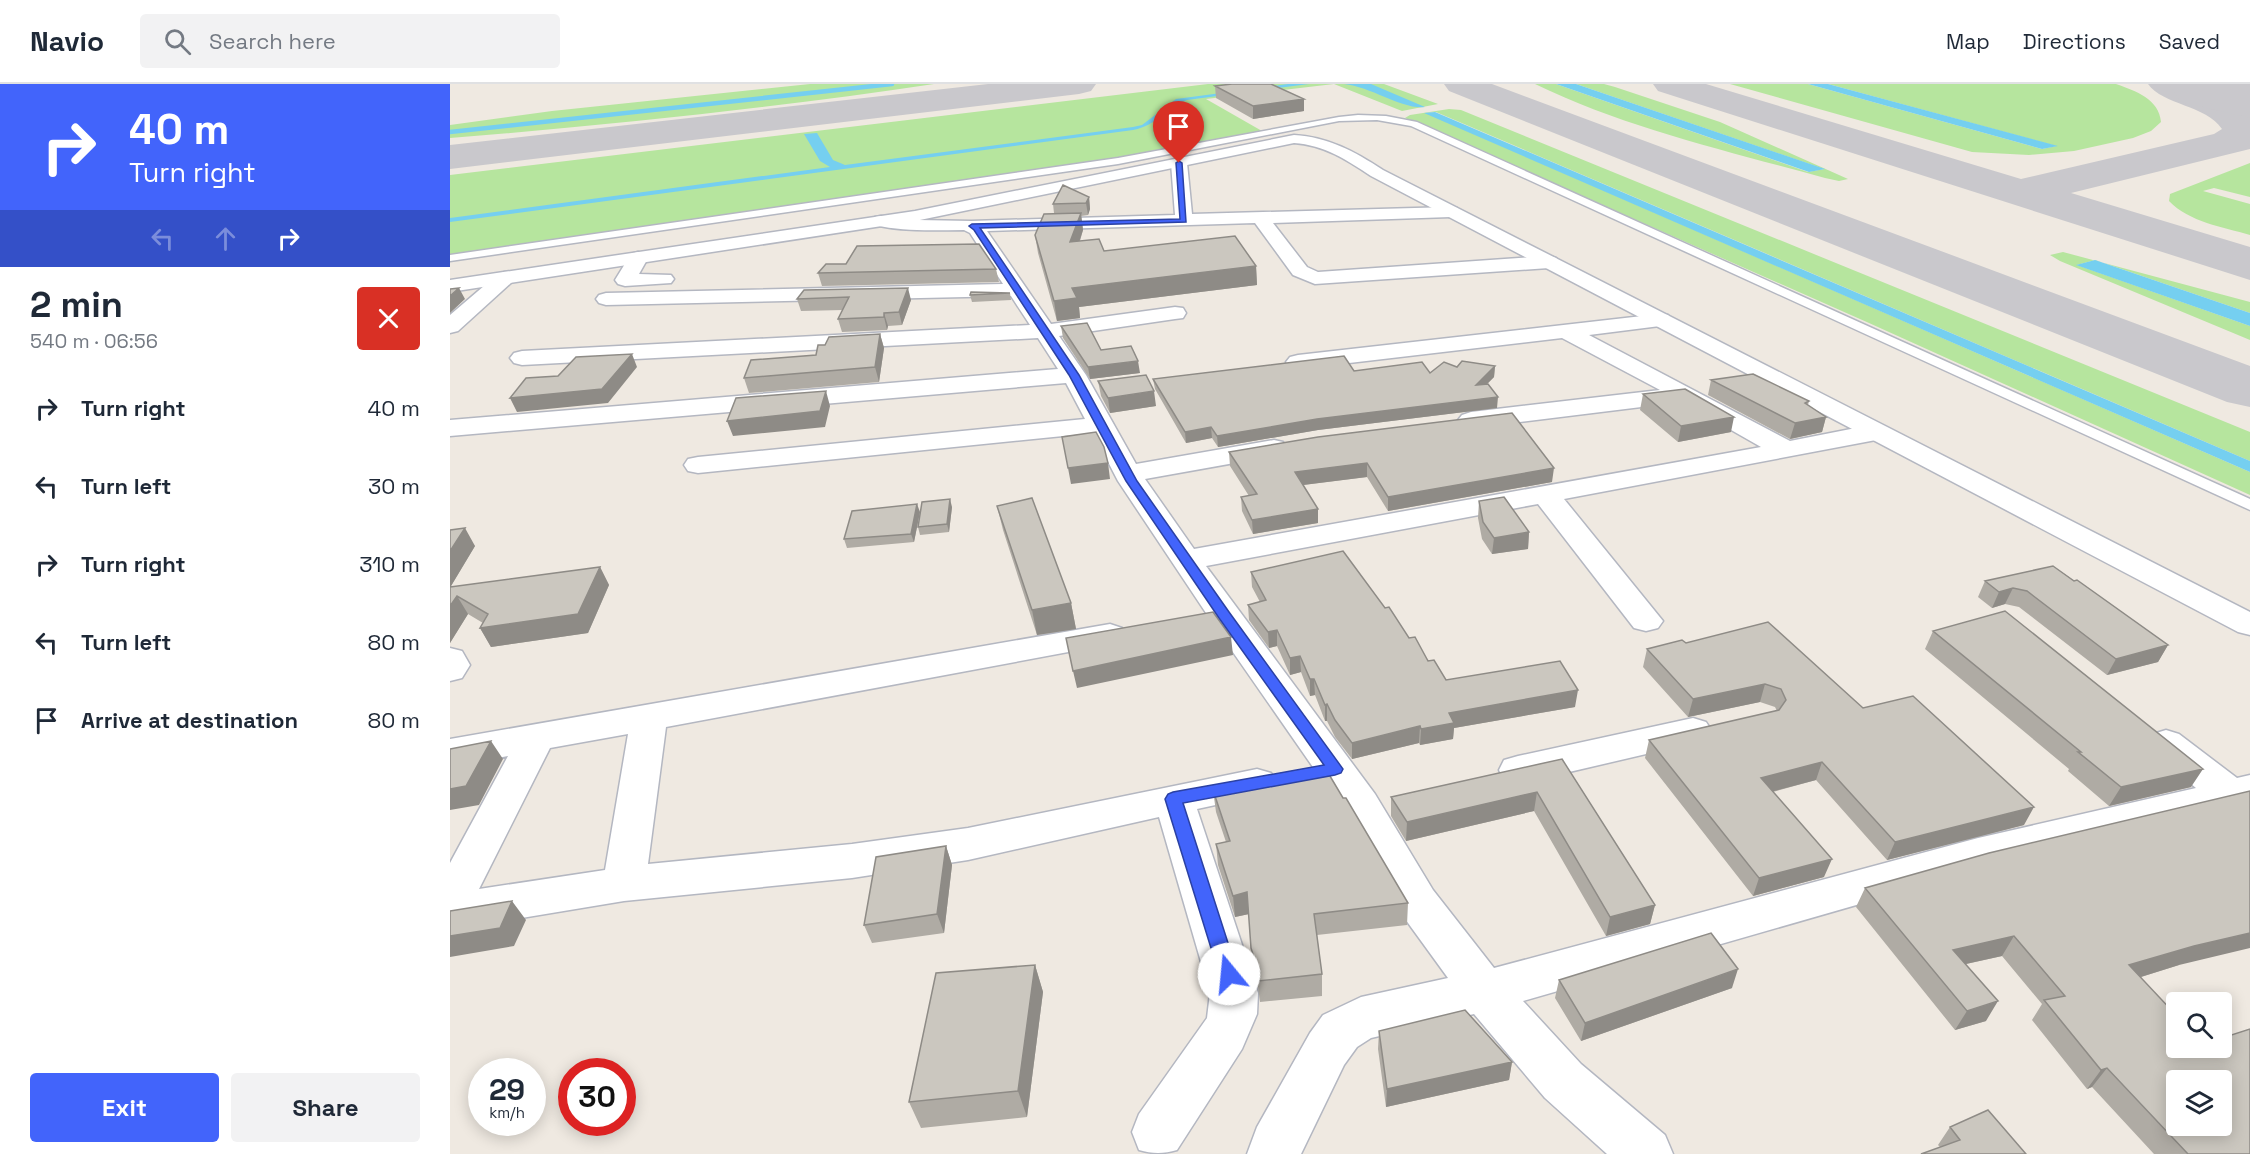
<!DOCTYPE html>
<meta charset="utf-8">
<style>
:root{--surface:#fff;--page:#f2f2f3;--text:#1f2937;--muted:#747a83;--line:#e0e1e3;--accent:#4264fb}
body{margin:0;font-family:"Space Grotesk",sans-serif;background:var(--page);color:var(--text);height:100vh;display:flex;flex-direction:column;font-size:22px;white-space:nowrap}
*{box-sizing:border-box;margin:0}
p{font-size:20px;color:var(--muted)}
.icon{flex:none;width:33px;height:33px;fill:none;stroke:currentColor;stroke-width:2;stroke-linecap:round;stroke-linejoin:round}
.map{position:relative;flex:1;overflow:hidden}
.side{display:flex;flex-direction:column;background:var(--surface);width:450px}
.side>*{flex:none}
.guide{background:#4264fb;color:#fff;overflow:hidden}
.controls{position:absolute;left:1716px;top:908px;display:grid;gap:12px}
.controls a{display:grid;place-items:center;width:66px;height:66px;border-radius:6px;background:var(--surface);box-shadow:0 3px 15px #0003;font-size:30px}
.speed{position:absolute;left:18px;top:974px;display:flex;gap:12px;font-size:30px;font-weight:700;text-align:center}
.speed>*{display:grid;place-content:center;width:78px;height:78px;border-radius:50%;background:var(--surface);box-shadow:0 3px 15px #0003;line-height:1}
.speed small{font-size:15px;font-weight:400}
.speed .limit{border:9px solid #d22;background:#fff;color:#111}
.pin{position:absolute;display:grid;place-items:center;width:51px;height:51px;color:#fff;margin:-62px -26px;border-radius:50% 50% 50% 0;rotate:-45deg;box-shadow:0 0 6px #0007}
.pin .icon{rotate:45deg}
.me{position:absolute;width:66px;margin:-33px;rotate:343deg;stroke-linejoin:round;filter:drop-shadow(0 0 4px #0008)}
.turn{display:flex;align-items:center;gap:21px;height:126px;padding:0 30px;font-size:27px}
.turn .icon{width:78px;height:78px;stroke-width:2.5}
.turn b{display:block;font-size:42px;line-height:51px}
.lanes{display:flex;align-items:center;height:57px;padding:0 30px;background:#0003;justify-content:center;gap:30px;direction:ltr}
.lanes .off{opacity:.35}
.round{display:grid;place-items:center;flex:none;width:63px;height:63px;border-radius:6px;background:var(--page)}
.headline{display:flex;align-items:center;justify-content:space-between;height:102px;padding:0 30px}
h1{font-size:36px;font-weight:700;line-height:45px}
.cta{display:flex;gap:12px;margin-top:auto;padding:12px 30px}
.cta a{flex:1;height:69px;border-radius:6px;background:var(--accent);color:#fff;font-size:24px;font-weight:700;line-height:69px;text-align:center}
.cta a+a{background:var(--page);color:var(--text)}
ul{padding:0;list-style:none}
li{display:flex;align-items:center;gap:18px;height:78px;padding:0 30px}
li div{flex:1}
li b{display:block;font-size:22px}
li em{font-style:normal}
header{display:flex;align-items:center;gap:36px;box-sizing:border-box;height:84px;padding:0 30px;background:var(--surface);border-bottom:2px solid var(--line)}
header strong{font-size:28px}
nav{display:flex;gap:33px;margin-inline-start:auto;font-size:21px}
.search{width:420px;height:54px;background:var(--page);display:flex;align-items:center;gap:15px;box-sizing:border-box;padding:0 21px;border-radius:6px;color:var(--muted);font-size:22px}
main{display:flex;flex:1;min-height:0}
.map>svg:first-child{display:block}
</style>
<header>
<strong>Navio</strong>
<div class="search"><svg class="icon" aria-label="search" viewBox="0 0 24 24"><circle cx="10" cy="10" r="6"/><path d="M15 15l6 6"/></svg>Search here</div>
<nav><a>Map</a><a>Directions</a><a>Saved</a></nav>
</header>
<main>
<section class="side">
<div class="guide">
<div class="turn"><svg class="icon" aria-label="right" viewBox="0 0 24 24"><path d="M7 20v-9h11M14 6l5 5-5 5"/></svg><div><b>40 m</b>Turn right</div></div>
<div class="lanes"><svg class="icon off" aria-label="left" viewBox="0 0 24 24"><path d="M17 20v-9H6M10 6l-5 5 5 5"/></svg><svg class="icon off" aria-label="ahead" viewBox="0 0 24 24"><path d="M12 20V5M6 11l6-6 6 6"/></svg><svg class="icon" aria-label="right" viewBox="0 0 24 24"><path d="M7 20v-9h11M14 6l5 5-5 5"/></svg></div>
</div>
<div class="headline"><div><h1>2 min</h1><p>540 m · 06:56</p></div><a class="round" style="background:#d93025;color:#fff"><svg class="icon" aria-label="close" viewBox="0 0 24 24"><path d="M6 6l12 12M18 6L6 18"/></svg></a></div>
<ul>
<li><svg class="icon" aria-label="right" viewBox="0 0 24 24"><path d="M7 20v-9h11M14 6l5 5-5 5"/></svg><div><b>Turn right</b></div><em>40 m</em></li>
<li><svg class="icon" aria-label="left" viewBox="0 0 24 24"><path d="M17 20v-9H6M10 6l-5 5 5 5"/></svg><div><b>Turn left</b></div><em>30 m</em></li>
<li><svg class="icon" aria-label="right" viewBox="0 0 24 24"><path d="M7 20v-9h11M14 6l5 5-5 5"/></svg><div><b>Turn right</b></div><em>310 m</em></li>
<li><svg class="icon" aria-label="left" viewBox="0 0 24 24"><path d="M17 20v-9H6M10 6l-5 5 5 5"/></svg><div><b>Turn left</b></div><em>80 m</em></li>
<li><svg class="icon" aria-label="arrive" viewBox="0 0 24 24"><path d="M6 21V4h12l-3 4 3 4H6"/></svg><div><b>Arrive at destination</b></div><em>80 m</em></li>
</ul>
<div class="cta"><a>Exit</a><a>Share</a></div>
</section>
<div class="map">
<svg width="1800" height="1070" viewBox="0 0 1800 1070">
<rect width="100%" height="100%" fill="#efe9e1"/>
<!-- green -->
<path fill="#b6e59e" d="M360 0H484C323 24 162 41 0 54V41L102 27Z
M758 0H934L988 20 952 27 884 0 756 15 812 47 692 71 0 171V91Z
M1085 0H1106L1358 88 1374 85 1126 0H1154L1165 3 1270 38 1398 95 1389 97 1375 94C1277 67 1176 44 1085 0Z
M1280 0H1358L1592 65 1606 62 1378 0H1666C1686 7 1709 15 1711 38L1701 47 1683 54 1624 67 1579 71 1522 68Z
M999 25 1011 26 1800 348V377L986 28 976 29 1800 388V411L1419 239 955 34 960 31Z
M1800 79V113L1764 104 1753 107 1800 120V151C1773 143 1739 138 1719 117L1720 110Z
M1613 168 1800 218V229L1645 176 1627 181 1800 242V256L1610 177 1600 171Z"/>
<!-- water -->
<path fill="#75cff0" d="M838 0H859L737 16C715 23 709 41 683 46L0 138V134L380 83 370 77 354 50 367 49 383 76 395 81 683 43 692 41 726 15Z
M894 0H921L975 23C953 26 922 3 894 0Z
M1106 0H1126L1375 85 1359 88Z
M1358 0H1378L1608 62 1592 65Z
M985 28 1800 377V388L974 29Z
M1645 176 1800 229V242L1626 181Z"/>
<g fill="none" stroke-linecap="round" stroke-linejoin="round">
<!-- stream -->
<path stroke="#75cff0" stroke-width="4.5" d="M0 48 442 0"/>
<!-- taxiway -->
<path fill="#c9c8cc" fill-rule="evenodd" d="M538 0H646L641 7 629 10 0 85V61Z
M994 0H1042L1800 282V323L1777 318 999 7Z
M1203 0H1256L1571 95 1764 50 1772 45C1756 21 1713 21 1698 0H1746L1785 18 1800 29V65L1621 109 1800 163V196L1208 7Z"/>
<!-- runway -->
<path fill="#c9c8cc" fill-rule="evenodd" d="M1719 0H1800V34L1731 18Z"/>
<!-- lane casing -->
<g stroke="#b4b7c1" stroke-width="3">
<path id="lane" d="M908 31 936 32 967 38 1800 415V426L961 42 927 36 889 37 668 80 0 177V171L668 74 889 33Z"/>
</g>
<!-- street casing -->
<g stroke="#b4b7c1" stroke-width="3">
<path id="street" d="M729 74 737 79 742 130 1001 123 1007 124 1010 128 1007 132 1001 133 823 139 857 183 868 188 1099 172 1106 174 1109 178 1106 182 1099 184 865 200 843 191 805 139 537 147 601 240 725 223 733 224 736 229 733 234 725 235 609 252 636 291 686 380 824 356 833 358 837 364 833 370 824 372 695 395 744 465 1311 363 1232 318 1021 344 1012 341 1008 336 1012 331 1021 328 1210 306 1112 254 848 285 840 283 836 278 840 273 848 271 1210 230 1218 231 1221 236 1218 241 1139 251 1340 357 1426 340 1435 343 1439 348 1435 353 1426 356 1114 415 1213 537 1208 544 1196 547 1184 544 1088 420 756 482 925 710 983 806 1044 884 1528 754 1746 704 1703 668 1697 659 1703 650 1716 646 1729 650 1787 694 1800 691V721L1528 786 1073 917 1131 980 1215 1051 1223 1070H1157L1095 1014 1024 930 921 954 907 963 894 981 851 1070H797L807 1043 860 949 873 931 911 913 998 894 953 832 897 732 762 538 668 397 643 349 248 389 238 387 234 381 238 375 248 373 635 335 616 299 0 352V336L608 285 588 254 72 281 64 279 60 274 64 269 72 267 580 241 561 212 156 221 149 219 146 215 149 211 156 209 553 200 520 149 514 146C484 146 454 148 425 141L422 137 425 133 431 132 468 136 521 137 725 131 721 79Z
M188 168 195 170 198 174 189 190 221 191 224 195 221 199 175 202 168 200 165 196 181 170Z
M55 188 62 190 65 194 62 198 8 247 0 249V231L48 190Z
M660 540 672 544 677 551 672 558 216 643 198 780 402 760 518 744 807 685 821 689 827 699 821 709 747 725 808 909 807 930 792 965 727 1066C714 1070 702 1070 689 1066L682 1048 689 1030 757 934 760 909 709 733 518 776 402 794 174 817 0 846V779L58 672 0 683V655ZM178 650 155 786 29 805 100 664Z
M0 564 12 567 20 581 12 594 0 597Z
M1243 634 1256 638 1262 647 1256 656 1068 700 1054 696 1049 686 1054 676 1068 672Z"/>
</g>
<!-- secondary casing -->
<g stroke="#b4b7c1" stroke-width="3">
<path id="secondary" d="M844 51C878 53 904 67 933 86L1800 528V551L1788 548 921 92C897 76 874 61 844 59L465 137 0 208V196L465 127Z"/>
</g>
<!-- lane -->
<use href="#lane" fill="#fff" fill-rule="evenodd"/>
<!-- street -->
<use href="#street" fill="#fff" fill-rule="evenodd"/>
<!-- secondary -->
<use href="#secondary" fill="#fff" fill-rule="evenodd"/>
</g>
<!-- wall -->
<path fill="#afaba4" d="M765 2 854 15V27L803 35 766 14Z
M639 113 640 125 638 131 631 132 633 146 630 157 654 167 806 182 807 201 629 223 630 234 607 237 588 169 585 151 604 129 603 120Z
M396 180 546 185 549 198 372 202 368 189Z
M354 206 461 216 452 241 438 242 437 246 392 248 388 235 393 226 351 227 347 215Z
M560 209 561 216 522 218 520 211Z
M611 242 651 266 690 289 640 295 613 254Z
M430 250 434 264 429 298 299 309 294 294 366 271 375 261Z
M1045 282 1044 293 1037 300 1047 324 868 346 768 363 762 354 736 359 705 305 703 295 980 289 1007 283Z
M1261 296 1359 317 1358 321 1376 333 1372 348 1340 355 1258 311Z
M648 297 706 322 660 329 651 312Z
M1193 310 1281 348 1228 358 1190 326Z
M868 353 1102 398 938 427 917 393 853 401 868 425V439L803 450 792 427 791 413 799 412 780 382 779 368Z
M1029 417 1079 448 1078 465 1042 470 1032 455 1028 434Z
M547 422 621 519 626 545 587 551 553 446Z
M502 423 499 448 470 451 468 443Z
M470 428 464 458 397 464 394 455Z
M0 446 25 462 1 502 2 503 150 483 159 501 138 549 41 563 30 544 33 539 18 530 0 559Z
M1603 482 1718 561 1708 578 1657 591 1569 523 1555 520 1542 524 1528 513 1535 497Z
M801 488 935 524 959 554 996 596 1125 623 1004 644 1003 655 970 661 969 659 902 675 885 653 877 637H875L865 611 860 612 851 588 840 591 827 562 819 564 799 536 798 521 810 518 802 503Z
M1483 547 1741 703 1659 722 1618 687 1619 685 1475 565Z
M1236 559 1413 624 1574 741 1437 776 1366 696 1323 708 1374 793 1303 812 1195 674 1199 656 1327 627 1325 623 1310 618 1238 633 1193 583 1197 565Z
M1112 675 1205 821 1200 840 1156 852 1084 727 956 757 941 732V713Z
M763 706 893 714 958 819 957 841 867 851 872 890V912L810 918 808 903 803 886 799 830 785 833 768 781 766 760 776 758 766 728Z
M496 762 502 781 494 849 422 859 414 841Z
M1415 804 1729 881 1691 893 1800 1070H1704L1642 1003 1637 1005 1582 936 1592 920 1552 872 1516 880 1536 937 1505 946 1406 823Z
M585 881 593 908 577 1033 471 1044 459 1018Z
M1109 896 1282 904 1131 957 1105 914Z
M929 947 1062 978 1059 996 936 1023 928 965Z
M1500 1043 1576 1070 1490 1063 1488 1061Z"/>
<!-- shaded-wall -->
<path fill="#8e8b86" d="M854 15V27L803 35V22Z
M639 113 640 125 638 131 636 119Z
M631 129 633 146 623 177 620 158Z
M806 182 807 201 629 223 630 234 607 237 604 217 622 204Z
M9 204 15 215 0 229V212Z
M458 204 461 216 452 241 449 228Z
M434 229 438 242 437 246 434 233Z
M430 250 434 264 429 298 425 283Z
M182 270 187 283 158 319 67 328 60 314Z
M688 277 690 289 640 295 638 283Z
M1045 282 1044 293 1025 312 1026 301Z
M376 307 380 322 375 343 283 352 277 337Z
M704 307 706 322 660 329 658 314Z
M1048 313 1047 324 868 346 768 363 767 352 867 335Z
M1284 333 1281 348 1228 358 1231 342Z
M1376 333 1372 348 1340 355 1345 339Z
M761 343 762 354 736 359 735 348Z
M658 379 660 395 621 400 618 384Z
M917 379V393L845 402V388Z
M1104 384 1102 398 938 427V413Z
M500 415 502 423 499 448 497 440Z
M467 420 470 428 464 458 461 450Z
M868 425V439L803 450 802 436Z
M15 444 25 462 1 502 18 530 0 559V467Z
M1079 448 1078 465 1042 470 1044 454Z
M150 483 159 501 138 549 41 563 30 544Z
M1563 504 1555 520 1542 524 1549 508Z
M621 519 626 545 587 551 582 526Z
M827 546V562L819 564 818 548Z
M781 553 783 571 627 604 623 587Z
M1718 561 1708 578 1657 591 1666 575Z
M850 572 851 588 840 591V574Z
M860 595H864L865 611 860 612Z
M1315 600 1310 618 1238 633 1243 615Z
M1128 606 1125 623 1004 644 1003 655 970 661 971 645 999 629Z
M877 620V637H875V621Z
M970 642 969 659 902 675V659Z
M41 657 53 675 29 721 0 726V705Z
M1372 678 1366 696 1305 712 1311 694Z
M1753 685 1741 703 1659 722 1671 703Z
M1087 708 1084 727 956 757 957 738Z
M1584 723 1574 741 1437 776 1445 758Z
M496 762 502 781 494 849 487 830Z
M1382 775 1374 793 1303 812 1309 794Z
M797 808 799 830 785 833 783 812Z
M62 817 76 836 64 862 0 873V852Z
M1205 821 1200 840 1156 852 1160 833Z
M1800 849V864L1729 881 1665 901 1679 881 1744 862Z
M1564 852 1552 872 1493 885 1503 866Z
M585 881 593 908 577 1033 568 1007Z
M1288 885 1282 904 1131 957 1135 939Z
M1548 917 1536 937 1505 946 1517 927Z
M1062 978 1059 996 936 1023 937 1005Z
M1657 984 1642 1003 1637 1005 1651 986Z"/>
<!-- building -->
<path fill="#cbc7bf" stroke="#8e8b86" stroke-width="1.5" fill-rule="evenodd" d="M782 0H821L854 15 803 22 765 2Z
M613 101 639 113 636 119 603 120Z
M631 129 620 158 649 155 654 167 785 152 806 182 622 204 627 214 604 217 585 151 594 130Z
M529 160 546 185 368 189 376 180H396L407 162Z
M9 204 0 212V205Z
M458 204 449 228 434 229V233L388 235 399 213 347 215 354 206Z
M521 208 560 209 520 211Z
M637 239 651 266 681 262 688 277 638 283 611 242Z
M430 250 425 283 294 294 301 276 366 271 368 261H375L379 253Z
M182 270 152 305 60 314 76 294 108 292 126 273Z
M894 272 904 287 972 278 980 289 994 278 1007 283 1012 277 1045 282 1026 301 1038 300 1048 313 867 335 767 352 761 343 735 348 703 295Z
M1303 290 1359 317 1355 319 1376 333 1345 339 1261 296Z
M696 291 704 307 658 314 648 297Z
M1235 305 1284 333 1231 342 1193 310Z
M376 307 370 327 277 337 286 314Z
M1062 329 1104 384 938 413 917 379 845 388 868 425 802 436 791 413 807 410 779 368 868 353Z
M646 348 654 363 658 379 618 384 612 353Z
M1054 413 1079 448 1044 454 1033 438 1029 417Z
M582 414 621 519 582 526 547 422Z
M500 415 497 440 468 443 472 418Z
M467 420 461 450 394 455 402 427Z
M15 444 0 467V446Z
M893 467 935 524 939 523 959 554 965 553 978 577 984 576 996 596 1110 577 1128 606 999 629 1004 639 971 645 970 642 902 659 885 636 877 620 875 621 864 595H860L850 572 840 574 827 546 818 548 798 521 816 516 801 488Z
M1603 482 1624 497 1627 496 1718 561 1666 575 1577 507 1563 504 1549 508 1535 497Z
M150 483 128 530 30 544 38 530 7 512 0 522V503Z
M1555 527 1753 685 1671 703 1628 668H1631L1483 547Z
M763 528 781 553 623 587 616 554Z
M1318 538 1413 624 1463 612 1584 723 1445 758 1372 678 1311 694 1382 775 1309 794 1199 656 1329 626 1336 616 1331 605 1315 600 1243 615 1197 565 1232 556 1236 559Z
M41 657 16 702 0 705V665Z
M1112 675 1205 821 1160 833 1087 708 957 738 941 713Z
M874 682 893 714H896L958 819 864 830 872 890 808 897V887L801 864 797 808 783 812 766 760 780 757 763 706Z
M1800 707V849L1744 862 1679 881 1726 931V963H1772V954L1800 945V1070H1738L1657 984 1651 986 1594 916 1615 912 1564 852 1503 866 1548 917 1517 927 1415 804 1539 769ZM1726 996H1772V1041H1726Z
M496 762 487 830 414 841 426 773Z
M62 817 50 844 0 852V827Z
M1261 849 1288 885 1135 939 1109 896Z
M585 881 568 1007 459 1018 486 889Z
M1015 926 1062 978 937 1005 929 947Z
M1538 1026 1576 1070H1471L1510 1056 1500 1043Z"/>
<!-- route -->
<path fill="#4264fb" stroke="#2b41a3" stroke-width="1.5" d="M729 77 732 79 736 138 530 144 629 291 687 397 779 528 893 685 891 689 885 691 733 719 788 890 786 896 779 898 772 896 769 890 715 715 718 710 723 708 874 681 769 534 676 397 619 291 524 146 519 142 522 140 730 135 726 79Z"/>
</svg>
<div class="controls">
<a><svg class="icon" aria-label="search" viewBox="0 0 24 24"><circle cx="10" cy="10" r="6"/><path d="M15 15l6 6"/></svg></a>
<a><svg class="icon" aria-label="layers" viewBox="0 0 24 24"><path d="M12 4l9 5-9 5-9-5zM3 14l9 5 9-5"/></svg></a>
</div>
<div class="speed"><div>29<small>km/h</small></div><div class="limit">30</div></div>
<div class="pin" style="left:729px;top:79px;background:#d93025"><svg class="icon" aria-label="arrive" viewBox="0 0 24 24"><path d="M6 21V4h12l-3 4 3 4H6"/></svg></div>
<svg class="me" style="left:779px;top:890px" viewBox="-20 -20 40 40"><circle r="19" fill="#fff"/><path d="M0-13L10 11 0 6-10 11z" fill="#4264fb"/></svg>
</div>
</main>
